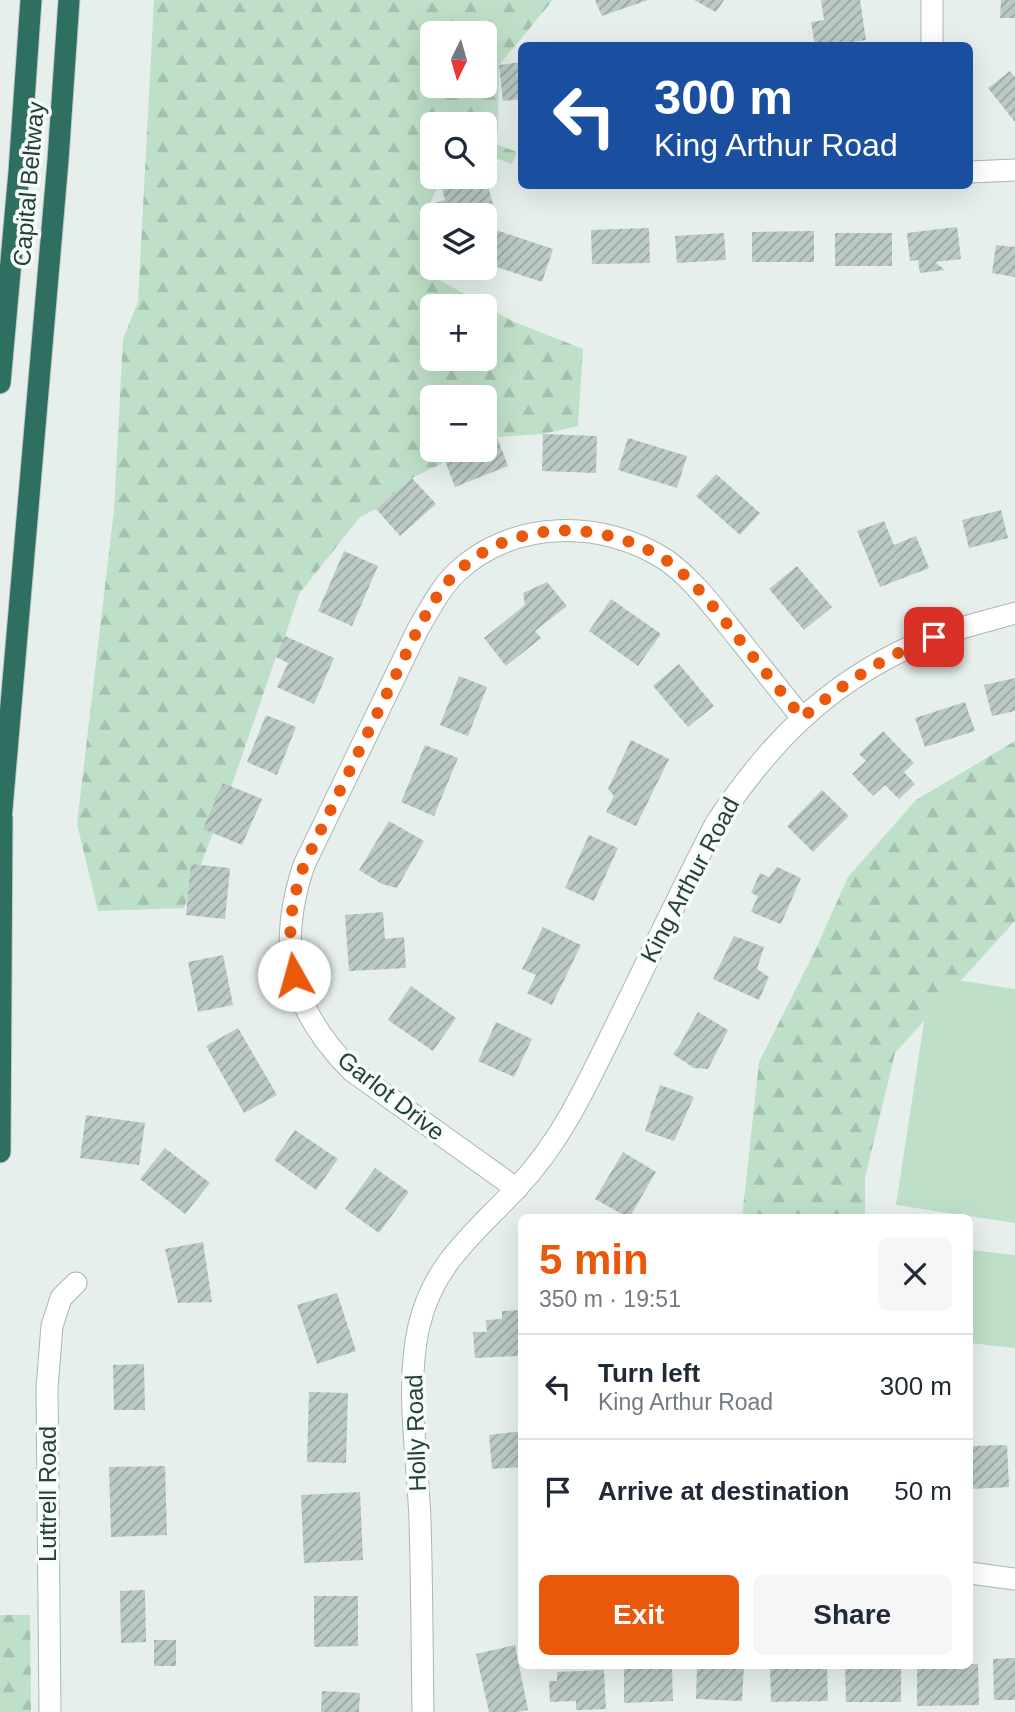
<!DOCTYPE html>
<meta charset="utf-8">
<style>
:root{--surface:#fff;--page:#f6f6f7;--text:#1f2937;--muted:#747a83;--line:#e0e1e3;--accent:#ea580c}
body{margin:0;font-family:Helvetica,sans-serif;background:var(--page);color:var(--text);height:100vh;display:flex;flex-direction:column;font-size:26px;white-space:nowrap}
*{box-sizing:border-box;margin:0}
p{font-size:23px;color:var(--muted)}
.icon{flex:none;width:38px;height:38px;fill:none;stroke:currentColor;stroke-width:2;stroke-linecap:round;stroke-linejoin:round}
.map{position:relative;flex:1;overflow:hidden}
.panel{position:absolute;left:518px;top:1214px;width:455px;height:455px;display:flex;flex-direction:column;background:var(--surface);border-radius:10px;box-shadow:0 7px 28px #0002}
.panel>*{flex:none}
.hud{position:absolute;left:518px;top:42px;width:455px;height:147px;border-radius:10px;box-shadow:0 7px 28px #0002;background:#1a4fa0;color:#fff;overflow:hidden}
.needle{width:46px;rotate:185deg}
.controls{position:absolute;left:420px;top:21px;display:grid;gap:14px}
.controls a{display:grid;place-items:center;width:77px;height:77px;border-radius:10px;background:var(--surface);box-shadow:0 7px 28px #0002;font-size:35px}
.pin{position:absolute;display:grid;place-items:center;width:60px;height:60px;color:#fff;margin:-30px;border-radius:14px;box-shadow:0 4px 10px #0006}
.me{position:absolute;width:77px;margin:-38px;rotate:353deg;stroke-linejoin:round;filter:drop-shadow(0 0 5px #0008)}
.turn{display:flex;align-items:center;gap:24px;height:147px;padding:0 21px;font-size:32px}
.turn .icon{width:91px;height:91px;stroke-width:2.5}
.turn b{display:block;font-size:49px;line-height:60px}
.round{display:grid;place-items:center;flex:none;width:74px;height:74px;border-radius:10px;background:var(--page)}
.summary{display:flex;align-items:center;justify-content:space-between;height:119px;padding:0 21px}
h1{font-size:42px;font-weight:600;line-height:52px;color:var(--accent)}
.action{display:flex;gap:14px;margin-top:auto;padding:14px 21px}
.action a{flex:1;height:80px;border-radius:10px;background:var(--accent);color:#fff;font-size:28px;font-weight:600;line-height:80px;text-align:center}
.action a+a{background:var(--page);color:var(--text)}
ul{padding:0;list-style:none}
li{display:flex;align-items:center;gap:21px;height:105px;padding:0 21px;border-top:2px solid var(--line)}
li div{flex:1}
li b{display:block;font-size:26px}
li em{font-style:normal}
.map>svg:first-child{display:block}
</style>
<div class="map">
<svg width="1015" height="1712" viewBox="0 0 1015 1712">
<defs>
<pattern id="forest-firs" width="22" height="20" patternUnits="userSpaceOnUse" patternTransform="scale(1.75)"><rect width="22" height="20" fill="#bfe0c8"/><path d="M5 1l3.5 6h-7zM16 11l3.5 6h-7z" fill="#a4c1ad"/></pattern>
<pattern id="building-hatch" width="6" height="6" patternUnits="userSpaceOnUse" patternTransform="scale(1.75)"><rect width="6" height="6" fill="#bbcac4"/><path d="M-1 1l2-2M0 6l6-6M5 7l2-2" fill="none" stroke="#98a6a0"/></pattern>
</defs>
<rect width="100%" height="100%" fill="#e6efeb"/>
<!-- green -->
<path fill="#bfe0c8" d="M931 976 1015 989V1223L896 1205Z
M970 1250 1015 1255V1348L970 1343Z"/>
<!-- forest -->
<path fill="url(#forest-firs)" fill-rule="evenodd" d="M154 0H553L499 65 498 131 485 140 517 152 512 164 485 154V124H432V177H442L423 220 432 256V268H435L438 279 512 321 583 349 578 426 543 434 497 437 485 443V397H432V450H470L412 478 376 509 360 517 299 594 285 636 276 657 234 779 184 908 98 911 77 824 114 510 123 339 138 302ZM432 33H485V86H432ZM432 306H485V359H432Z
M1015 741V921L895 1053 865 1178V1218H742L759 1062 814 953 848 877 916 800Z
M0 1615H30L31 1712H0Z"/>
<!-- building -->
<path fill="url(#building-hatch)" d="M595 0H648L602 16Z
M694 0H724L716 12Z
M821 0H860L866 40 827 46H815L811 22 824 20Z
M1001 0H1015V18H1000Z
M522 62V99L503 101 499 65Z
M1010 71 1015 77V122L988 88Z
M439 177H470L474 190 488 186 495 212 482 215H431L428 205 445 200Z
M957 227 961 259 935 262 945 270 920 273 918 260 910 261 907 233Z
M649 228 650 263 592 264 591 230Z
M496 230 553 249 542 282 485 263Z
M814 231V262H752V232Z
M724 233 726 260 677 263 675 236Z
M835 233H892V266H835Z
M996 245 1015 247V277L992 273Z
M543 434 597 436 596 473 542 471Z
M497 437 508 466 455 487 444 458 464 450H485V442Z
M628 438 687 456 677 488 618 470Z
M716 474 760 513 740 535 696 496Z
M412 478 436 504 400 536 376 509Z
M1001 510 1008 538 969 548 962 520Z
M884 521 894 545 916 536 929 568 880 587 857 531Z
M344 551 378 566 352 626 318 611Z
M797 566 832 607 804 630 769 589Z
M547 582 567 606 535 631 541 638 506 666 484 638 525 605 523 593Z
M611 599 661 634 638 666 589 631Z
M285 636 334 658 314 704 277 687 288 663 276 657Z
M679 664 714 706 688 727 653 686Z
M459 676 487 687 468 736 440 725Z
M1015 678V711L992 716 984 685Z
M965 702 975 731 925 747 915 718Z
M266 715 296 727 277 775 247 762Z
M883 731 914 763 904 772 915 784 899 799 885 785 873 796 852 774 866 761 859 754Z
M631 740 669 759 636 826 606 812 614 796 608 789Z
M425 745 458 758 434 816 401 802Z
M223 783 262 799 242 845 203 829Z
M822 790 849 816 813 852 787 826Z
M389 821 424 841 397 888 382 884 359 870Z
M589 835 618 848 594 901 565 888Z
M191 864 230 868 225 919 186 915Z
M777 867 801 878 781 924 751 912 758 896 751 893 760 873 769 877Z
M383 912 385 939 404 937 406 968 349 971 345 915Z
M543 927 581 945 552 1005 527 993 536 975 522 969Z
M734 936 764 947 757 969 769 977 759 1000 713 979Z
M223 955 233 1005 198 1012 188 962Z
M411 986 456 1018 433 1051 388 1020Z
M698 1012 728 1030 708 1069 694 1068 673 1054 679 1046Z
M496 1022 532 1039 514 1077 478 1061Z
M238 1028 277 1095 244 1113 206 1046Z
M660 1085 694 1097 674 1141 645 1131Z
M86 1115 145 1123 139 1165 80 1158Z
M295 1130 338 1159 316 1190 274 1160Z
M165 1148 210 1183 185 1214 140 1179Z
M623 1152 656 1172 629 1218 595 1199Z
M375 1168 409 1192 379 1233 345 1209Z
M203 1242 212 1302 178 1303 165 1249Z
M337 1293 356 1351 317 1364 297 1305Z
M522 1310V1378L519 1379 518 1356 475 1358 473 1332H487L486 1320 502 1319V1311Z
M144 1364 145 1410H114L113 1365Z
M309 1392 348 1393 346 1463 307 1462Z
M522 1431V1467L492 1469 489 1435Z
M1007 1445 1009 1487 970 1489V1446Z
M165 1466 167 1535 111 1537 109 1467Z
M360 1492 363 1560 304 1563 301 1495Z
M145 1590 146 1642 121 1643 120 1591Z
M314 1596H358V1646L314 1647Z
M154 1640H176V1666H154Z
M515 1645 528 1710 517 1712H489L476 1654Z
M1015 1658V1700H994L993 1659Z
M970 1664H978L979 1705 917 1706V1666H970Z
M624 1666H672L673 1701 624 1703Z
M697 1666H744L742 1701 696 1699Z
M770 1666H827L828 1701 771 1702Z
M845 1666H901V1702H846Z
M604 1670 606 1709 576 1710V1701L550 1702 549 1681H557V1672Z
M322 1691 360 1693 359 1712H321Z"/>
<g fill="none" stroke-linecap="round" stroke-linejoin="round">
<!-- minor casing -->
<g stroke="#a8b8b2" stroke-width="23">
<path id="minor" d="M932 0V46
M970 172 1015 170
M517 1189 352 1071C290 1009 276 949 304 865L418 629C430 609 440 588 457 572 513 519 603 519 666 560 693 579 715 609 735 634 757 662 780 690 802 718
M970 1573 1015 1579
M50 1712 47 1388 52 1326 61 1298 76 1283
M423 1712C422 1648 422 1585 420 1521 418 1460 405 1385 419 1326 433 1264 475 1233 515 1190 536 1168 554 1143 569 1117 589 1082 606 1045 624 1009 654 947 684 885 716 823 769 744 824 686 912 646 945 631 980 623 1015 613"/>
</g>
<!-- highway casing -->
<g stroke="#c2cac8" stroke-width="23">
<path id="highway" d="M0 383 19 172 31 0
M0 832 58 160 69 0
M0 1152 2 818"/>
</g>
<!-- minor -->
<use href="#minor" stroke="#fff" stroke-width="21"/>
<!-- highway -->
<use href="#highway" stroke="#2f6f62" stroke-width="21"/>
</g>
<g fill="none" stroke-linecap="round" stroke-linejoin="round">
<!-- route -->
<path stroke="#ea580c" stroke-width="12" stroke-dasharray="0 21.6" d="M294 975C287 933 290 905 304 865L418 629C429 609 440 588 457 572 513 519 603 519 666 560 693 579 715 609 735 634 757 662 780 690 802 718 842 684 885 656 934 637"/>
</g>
<g text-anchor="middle" stroke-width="7" stroke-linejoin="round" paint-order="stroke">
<!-- street labels -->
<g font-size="24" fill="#24423a" stroke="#f7fbf9">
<text transform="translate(29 184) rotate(-85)" y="8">Capital Beltway</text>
<text transform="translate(690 880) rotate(-62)" y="8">King Arthur Road</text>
<text transform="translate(391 1096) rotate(38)" y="8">Garlot Drive</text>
<text transform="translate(416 1433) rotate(-92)" y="8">Holly Road</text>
<text transform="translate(48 1494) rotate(-90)" y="8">Luttrell Road</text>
</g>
</g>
</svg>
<div class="controls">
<a><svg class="needle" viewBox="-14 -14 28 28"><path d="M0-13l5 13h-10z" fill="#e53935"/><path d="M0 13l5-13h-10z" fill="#747a83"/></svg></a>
<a><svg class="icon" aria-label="search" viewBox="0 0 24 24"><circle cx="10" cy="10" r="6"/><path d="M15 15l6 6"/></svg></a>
<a><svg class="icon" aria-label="layers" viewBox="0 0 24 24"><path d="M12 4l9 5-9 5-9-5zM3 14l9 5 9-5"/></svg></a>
<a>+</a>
<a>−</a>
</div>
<div class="pin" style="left:934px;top:637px;background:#d93025"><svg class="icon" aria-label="arrive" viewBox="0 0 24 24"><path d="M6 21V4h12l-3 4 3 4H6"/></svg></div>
<svg class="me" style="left:294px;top:975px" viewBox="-20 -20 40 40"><circle r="19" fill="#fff"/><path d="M0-13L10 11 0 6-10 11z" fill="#ea580c"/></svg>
<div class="hud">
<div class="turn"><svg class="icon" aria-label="left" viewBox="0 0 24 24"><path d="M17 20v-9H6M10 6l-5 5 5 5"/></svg><div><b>300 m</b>King Arthur Road</div></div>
</div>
<section class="panel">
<div class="summary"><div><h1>5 min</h1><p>350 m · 19:51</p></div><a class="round"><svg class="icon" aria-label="close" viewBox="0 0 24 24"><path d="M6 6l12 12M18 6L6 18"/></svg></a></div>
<ul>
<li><svg class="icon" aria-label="left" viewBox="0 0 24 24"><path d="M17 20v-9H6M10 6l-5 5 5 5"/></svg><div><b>Turn left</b><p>King Arthur Road</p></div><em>300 m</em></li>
<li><svg class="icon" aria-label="arrive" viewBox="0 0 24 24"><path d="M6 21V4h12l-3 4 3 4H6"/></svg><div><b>Arrive at destination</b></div><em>50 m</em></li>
</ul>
<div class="action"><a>Exit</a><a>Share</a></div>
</section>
</div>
